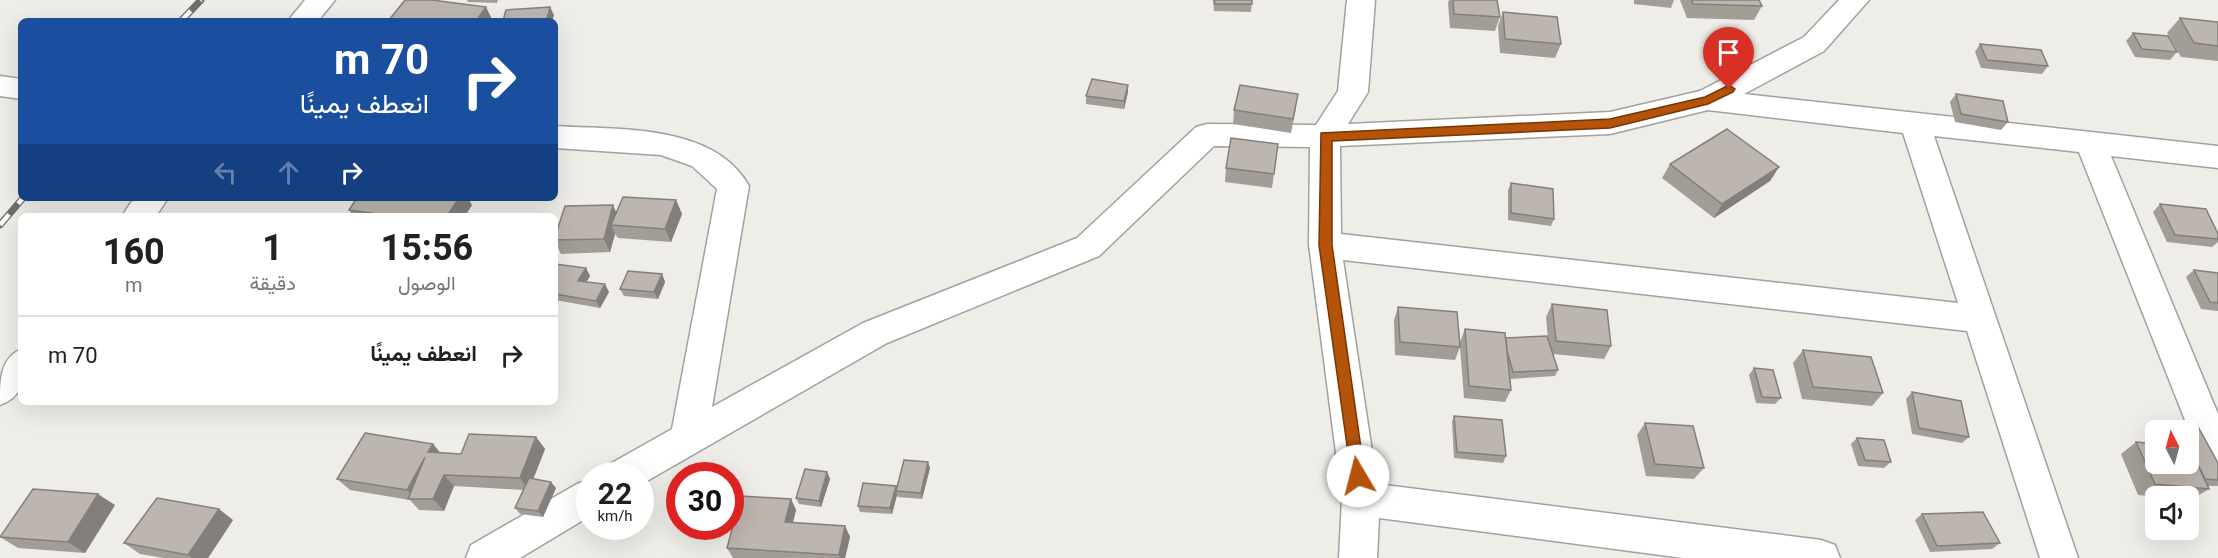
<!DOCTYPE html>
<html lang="ar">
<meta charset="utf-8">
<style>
:root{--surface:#fff;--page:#f2f2f2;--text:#202124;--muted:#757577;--line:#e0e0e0}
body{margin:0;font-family:Roboto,Vazirmatn,sans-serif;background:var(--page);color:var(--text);direction:rtl;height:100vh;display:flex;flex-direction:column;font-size:22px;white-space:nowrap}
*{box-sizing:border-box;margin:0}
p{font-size:20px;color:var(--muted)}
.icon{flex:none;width:33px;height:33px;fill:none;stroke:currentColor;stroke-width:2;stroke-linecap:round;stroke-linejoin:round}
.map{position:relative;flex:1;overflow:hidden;direction:ltr}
.drawer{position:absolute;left:18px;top:213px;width:540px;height:192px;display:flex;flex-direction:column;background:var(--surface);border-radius:9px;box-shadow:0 6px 24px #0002;direction:rtl}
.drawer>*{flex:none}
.hud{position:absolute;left:18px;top:18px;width:540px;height:183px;border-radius:9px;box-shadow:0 6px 24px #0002;direction:rtl;background:#1a4fa0;color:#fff;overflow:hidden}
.needle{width:39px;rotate:354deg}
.buttons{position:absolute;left:2145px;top:420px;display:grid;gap:12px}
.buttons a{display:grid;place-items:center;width:54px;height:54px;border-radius:9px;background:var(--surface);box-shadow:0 6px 24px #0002;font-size:30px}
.speed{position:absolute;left:576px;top:462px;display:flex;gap:12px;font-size:30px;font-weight:700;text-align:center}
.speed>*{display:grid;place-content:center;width:78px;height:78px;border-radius:50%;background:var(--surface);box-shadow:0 6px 24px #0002;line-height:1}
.speed small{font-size:15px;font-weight:400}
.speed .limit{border:9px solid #d22;background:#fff;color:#111}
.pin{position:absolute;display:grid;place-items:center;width:51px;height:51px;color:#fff;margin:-62px -26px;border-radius:50% 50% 50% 0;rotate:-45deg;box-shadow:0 0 6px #0007}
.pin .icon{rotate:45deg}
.me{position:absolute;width:66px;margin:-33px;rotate:352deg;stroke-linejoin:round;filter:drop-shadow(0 0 4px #0008)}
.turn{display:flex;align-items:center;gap:21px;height:126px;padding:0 30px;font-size:27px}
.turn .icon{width:78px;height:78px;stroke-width:2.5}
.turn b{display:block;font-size:42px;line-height:51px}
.lanes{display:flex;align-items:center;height:57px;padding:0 30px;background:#0003;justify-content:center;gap:30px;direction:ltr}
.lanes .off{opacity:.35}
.eta{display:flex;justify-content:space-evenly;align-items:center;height:102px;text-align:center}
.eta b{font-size:36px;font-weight:700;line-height:42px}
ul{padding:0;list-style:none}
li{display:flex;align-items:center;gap:18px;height:78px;padding:0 30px;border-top:2px solid var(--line)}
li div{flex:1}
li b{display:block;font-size:22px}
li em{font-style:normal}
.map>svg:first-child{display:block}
</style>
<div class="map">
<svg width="2218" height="558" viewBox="0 0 2218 558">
<rect width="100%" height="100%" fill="#efede7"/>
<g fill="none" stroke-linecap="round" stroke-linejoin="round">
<!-- minor casing -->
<g stroke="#a1a1a1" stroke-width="3">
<path id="minor" d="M305 0H335L318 21H288Z
M1347 0H1375L1368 92 1348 124 1610 112 1700 91 1804 37 1839 0H1869L1824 51 1744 94 2218 146V168L2111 156 2218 414V474L2205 469 2200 458 2079 152 1934 136 2078 558H2040L1967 331 1343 260 1377 484 1821 540 1835 545 1840 558H1683L1379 518 1377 558H1339L1342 499 1309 245 1310 147 1214 146 1099 256 887 343 640 485V476H605L610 464 672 429 717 189 692 166 661 155 555 148V126C617 130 714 123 749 186L712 407 863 323 1077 238 1196 127 1207 124 1316 125 1338 91ZM1708 110 1903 133 1958 303 1341 234 1340 146 1610 134Z
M0 76 21 79V99L0 96Z
M134 198H168L156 216H122Z
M21 349C21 375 28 395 0 405 0 379 0 359 21 349Z
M590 479V516L520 558H466L471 545 577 484Z"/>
</g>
<!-- minor -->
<use href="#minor" fill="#fff" fill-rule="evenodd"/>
<!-- rail casing -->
<g stroke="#6e6e6e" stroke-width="7">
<path id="rail" d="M181 21 201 0
M0 225 23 198"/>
</g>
<!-- rail -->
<use href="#rail" stroke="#fff" stroke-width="4.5" stroke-dasharray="14" stroke-linecap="butt"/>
</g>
<!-- wall -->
<path fill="#a39d97" d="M467 0H498L497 3 468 2Z
M1213 0H1252L1251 12 1214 11Z
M1449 0H1497L1500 17 1495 31 1450 28 1448 3Z
M1634 0H1674L1671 8 1634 4Z
M1680 0H1759L1762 6 1754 20 1687 18Z
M1503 12 1561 44 1555 58 1500 53 1498 26Z
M554 15 552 21H503Z
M2180 18 2218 22V61L2181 57 2167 33Z
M2133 33 2177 52 2170 60 2135 57 2126 41Z
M1980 44 2048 66 2042 74 1981 68 1975 52Z
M1128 92 1124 109 1086 104V96Z
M1956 94 2008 122 2001 130 1955 122 1950 102Z
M1296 108 1291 133 1233 124 1234 110Z
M1670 164 1779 167 1770 181 1714 218 1662 178Z
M1226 168 1274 174 1272 188 1225 182Z
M1511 183 1554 219 1551 226 1508 220V190Z
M676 200 682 214 671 242 618 238 615 234 610 252 561 254 555 242V237L613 205 616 212Z
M2160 204 2218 234V242L2212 247 2167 242 2153 212Z
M472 205 465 216H353L349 210Z
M555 264 586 268 590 276 586 282 609 292 600 308 555 300Z
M2194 270 2218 273V311L2201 309 2186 277Z
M662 274 665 282 658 299 624 296 620 289Z
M1552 304 1611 346 1604 359 1553 354 1558 370 1555 376 1510 379 1511 390 1505 402 1464 398 1460 347 1455 360 1395 355 1394 320 1398 307 1460 342 1465 329 1506 338 1548 339 1546 317Z
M1803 350 1883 393 1872 406 1802 399 1793 363Z
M1754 368 1781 398 1775 404 1756 403 1749 375Z
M1912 392 1969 437 1962 443 1912 434 1906 399Z
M1454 416 1506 456 1503 463 1454 458 1452 422Z
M1645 423 1704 468 1694 479 1646 476 1637 435Z
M2171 424 2197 425 2218 463V486H2208L2209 489 2191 500H2188V496L2156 497 2138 495 2121 454 2136 442 2156 444V464H2188V430H2162Z
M536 437 545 449 533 479 556 488 543 517 520 514 515 508 524 490 454 486 444 511 419 510 410 500 350 490 337 479 433 444 440 453 461 454Z
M1857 438 1891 462 1884 468 1858 466 1851 444Z
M930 468 922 499 898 497 897 495 892 514 860 512 858 506 896 486 897 488Z
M827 472 830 479 821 507 799 504 796 498Z
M791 499 796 510 793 523 845 526 850 537 845 558H733L727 548Z
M115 505 85 553 18 548 0 537Z
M1922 514 2000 543 1992 549 1930 552 1915 520Z
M233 520 208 558H164L140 554 124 543Z"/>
<!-- shaded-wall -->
<path fill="#847f7b" d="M486 7 493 21H476Z
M550 7 554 15 552 21H548L547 19Z
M1128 85V92L1124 109V101Z
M1779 167 1770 181 1714 218 1722 204Z
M459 198H468L472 205 465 216H447Z
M676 200 682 214 671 242 665 229Z
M613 205 619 219 611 225 615 234 610 252 604 239Z
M586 268 590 276 583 288 578 281Z
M662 274 665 282 658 299 654 292Z
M605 284 609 292 600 308 596 301Z
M536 437 545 449 529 490 520 478Z
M433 444 443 456 428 452Z
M425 457 416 499 407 490Z
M928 462 930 468 922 499 921 493Z
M827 472 830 479 821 507 819 501Z
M444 475 454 486 444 511 433 499Z
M551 482 556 488 543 517 538 511Z
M896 486 897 491H896L897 495 892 514 890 508Z
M98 494 115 505 85 553 68 542Z
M791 499 796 510 790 533 785 522Z
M219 509 233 520 208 558H193L188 555Z
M845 526 850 537 845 558H840L839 555Z"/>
<!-- building -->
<path fill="#bdb6b0" stroke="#847f7b" stroke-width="1.5" d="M405 0H432L486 7 476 21H398L389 20Z
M1214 0H1252V4H1215Z
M1453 0H1497L1500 17 1454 14Z
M1692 0H1759L1762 6 1693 4Z
M550 7 547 19 503 21 506 10Z
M1503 12 1557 17 1561 44 1505 39Z
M2180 18 2218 22V46L2194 43Z
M2133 33 2168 36 2177 52 2142 49Z
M1980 44 2041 50 2048 66 1987 60Z
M1092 79 1128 85 1124 101 1086 96Z
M1240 85 1298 94 1293 119 1234 110Z
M1956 94 2003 101 2008 122 1961 114Z
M1727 129 1779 167 1722 204 1670 164Z
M1231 138 1278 144 1274 174 1226 168Z
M1511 183 1553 189 1554 219 1511 213Z
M623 197 676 200 665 229 611 225Z
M357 198H459L447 216H393L349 210Z
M2160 204 2206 209 2218 234V239L2175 235Z
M613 205 604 239 555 240V237L565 206Z
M555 264 586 268 578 281 605 284 596 301 555 294Z
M2194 270 2218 273V303L2210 302Z
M628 271 662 274 654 292 620 289Z
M1552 304 1607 310 1611 346 1556 341Z
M1398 307 1457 312 1460 347 1400 342Z
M1465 329 1505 333 1511 390 1469 386Z
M1547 336 1558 370 1513 372 1507 351 1506 338Z
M1803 350 1871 357 1883 393 1813 387Z
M1754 368 1773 370 1781 398 1762 397Z
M1912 392 1961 401 1969 437 1919 428Z
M1454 416 1502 420 1506 456 1457 452Z
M1645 423 1693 426 1704 468 1655 464Z
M2171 424 2197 425 2218 463V480L2205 479 2190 448H2188V430H2174Z
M365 433 433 444 428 452 461 454 469 434 536 437 520 478 444 475 433 499H408L425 457 407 490 337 479Z
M1857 438 1884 440 1891 462 1865 460Z
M2136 442 2156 444V464H2188V448H2190L2209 489 2155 484Z
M904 460 928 462 921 493 896 491Z
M805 469 827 472 819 501 796 498Z
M529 478 551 482 538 511 515 508Z
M863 483 896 486 890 508 858 506Z
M33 489 98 494 68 542 0 537Z
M741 496 791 499 785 522 845 526 839 555 727 548Z
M157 498 219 509 188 555 124 543Z
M1983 512 2000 543 1937 546 1922 514Z"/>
<!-- route -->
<path fill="#b45309" stroke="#753606" stroke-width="1.5" d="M1729 85 1735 89 1733 92 1708 104 1610 128 1332 141V245L1365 476 1363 481 1358 483 1352 481 1319 245 1321 133 1610 119 1705 97Z"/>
</svg>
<div class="buttons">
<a><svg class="needle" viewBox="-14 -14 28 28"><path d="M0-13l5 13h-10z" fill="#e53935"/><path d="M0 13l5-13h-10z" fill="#757577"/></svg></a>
<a><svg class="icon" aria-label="sound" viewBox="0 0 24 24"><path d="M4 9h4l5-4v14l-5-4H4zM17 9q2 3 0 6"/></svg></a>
</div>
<div class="speed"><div>22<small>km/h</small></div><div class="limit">30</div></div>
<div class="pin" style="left:1729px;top:89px;background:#d93025"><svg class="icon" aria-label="arrive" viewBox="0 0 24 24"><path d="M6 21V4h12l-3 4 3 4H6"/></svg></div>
<svg class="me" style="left:1358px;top:476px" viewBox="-20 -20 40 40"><circle r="19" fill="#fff"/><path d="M0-13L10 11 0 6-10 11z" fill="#b45309"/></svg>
<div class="hud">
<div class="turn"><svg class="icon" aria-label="right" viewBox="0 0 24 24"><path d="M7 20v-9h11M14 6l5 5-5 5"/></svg><div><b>70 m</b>انعطف يمينًا</div></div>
<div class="lanes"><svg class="icon off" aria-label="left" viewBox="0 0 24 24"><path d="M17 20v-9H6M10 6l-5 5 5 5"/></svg><svg class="icon off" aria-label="ahead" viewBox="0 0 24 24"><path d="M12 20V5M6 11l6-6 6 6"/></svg><svg class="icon" aria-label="right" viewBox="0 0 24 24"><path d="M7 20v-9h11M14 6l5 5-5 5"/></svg></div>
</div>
<section class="drawer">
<div class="eta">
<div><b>15:56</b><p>الوصول</p></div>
<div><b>1</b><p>دقيقة</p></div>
<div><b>160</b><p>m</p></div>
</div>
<ul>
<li><svg class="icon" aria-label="right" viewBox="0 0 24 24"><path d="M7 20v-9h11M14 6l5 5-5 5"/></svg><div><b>انعطف يمينًا</b></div><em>70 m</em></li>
</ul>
</section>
</div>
